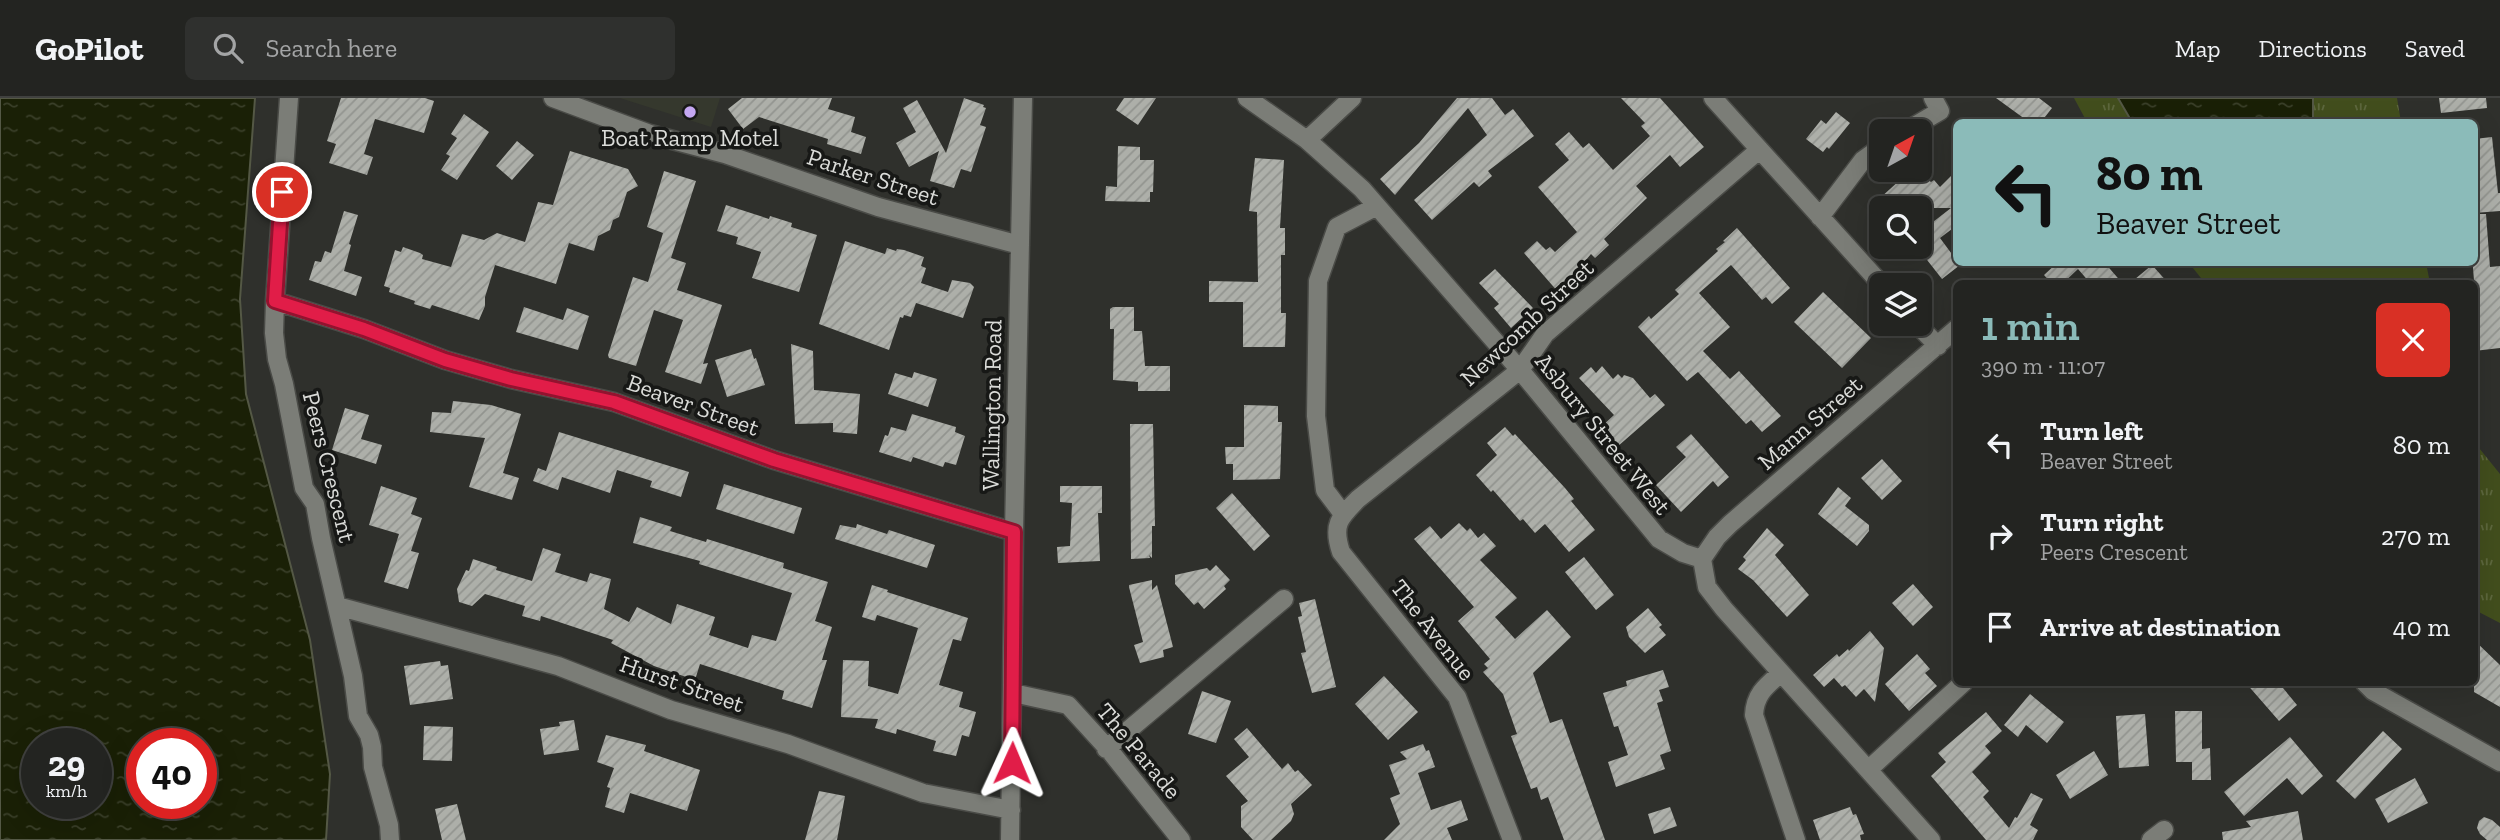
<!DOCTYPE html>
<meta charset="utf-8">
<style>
:root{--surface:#232421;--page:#2f302e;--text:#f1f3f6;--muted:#a3a4a5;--line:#40413f;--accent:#8bbbb9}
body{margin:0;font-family:"Zilla Slab",serif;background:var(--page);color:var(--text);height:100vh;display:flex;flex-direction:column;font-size:26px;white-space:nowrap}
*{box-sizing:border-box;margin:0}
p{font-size:23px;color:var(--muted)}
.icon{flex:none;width:38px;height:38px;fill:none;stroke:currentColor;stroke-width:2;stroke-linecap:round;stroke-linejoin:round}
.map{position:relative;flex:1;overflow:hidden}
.drawer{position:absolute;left:1953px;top:182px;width:525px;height:406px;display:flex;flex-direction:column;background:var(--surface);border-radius:10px;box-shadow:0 7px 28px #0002,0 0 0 2px var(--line)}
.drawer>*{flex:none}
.guide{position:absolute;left:1953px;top:21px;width:525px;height:147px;border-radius:10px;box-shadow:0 7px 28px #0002,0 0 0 2px var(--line);background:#8bbbb9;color:#111;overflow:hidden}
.needle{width:46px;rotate:40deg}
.buttons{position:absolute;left:1869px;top:21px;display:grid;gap:14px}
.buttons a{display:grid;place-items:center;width:63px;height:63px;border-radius:10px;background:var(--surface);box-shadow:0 7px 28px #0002,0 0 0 2px var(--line);font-size:35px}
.speed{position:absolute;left:21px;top:630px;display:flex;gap:14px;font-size:35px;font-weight:700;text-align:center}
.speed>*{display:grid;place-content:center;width:91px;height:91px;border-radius:50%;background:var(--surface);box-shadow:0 7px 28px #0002,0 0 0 2px var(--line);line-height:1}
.speed small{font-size:18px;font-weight:400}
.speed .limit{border:10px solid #d22;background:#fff;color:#111}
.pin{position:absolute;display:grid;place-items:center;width:60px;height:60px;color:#fff;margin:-30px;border:4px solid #fff;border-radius:50%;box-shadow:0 2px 7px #0007}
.me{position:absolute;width:77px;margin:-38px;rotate:1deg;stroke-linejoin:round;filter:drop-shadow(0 0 5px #0008)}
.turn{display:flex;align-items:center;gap:24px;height:147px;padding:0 28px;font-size:32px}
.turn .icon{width:91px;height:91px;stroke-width:2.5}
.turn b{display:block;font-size:49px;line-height:60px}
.round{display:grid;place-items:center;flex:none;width:74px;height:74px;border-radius:10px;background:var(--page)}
.summary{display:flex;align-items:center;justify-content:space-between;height:119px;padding:0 28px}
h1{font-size:42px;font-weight:600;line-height:52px;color:var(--accent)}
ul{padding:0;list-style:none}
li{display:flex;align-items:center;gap:21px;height:91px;padding:0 28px}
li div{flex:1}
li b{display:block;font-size:26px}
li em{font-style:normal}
header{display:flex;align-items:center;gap:42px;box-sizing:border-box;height:98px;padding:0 35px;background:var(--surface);border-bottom:2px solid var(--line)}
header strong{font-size:33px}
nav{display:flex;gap:38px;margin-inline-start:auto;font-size:24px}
.search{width:490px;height:63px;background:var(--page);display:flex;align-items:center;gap:18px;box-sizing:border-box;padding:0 24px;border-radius:10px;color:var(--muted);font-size:26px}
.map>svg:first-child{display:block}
</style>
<header>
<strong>GoPilot</strong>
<div class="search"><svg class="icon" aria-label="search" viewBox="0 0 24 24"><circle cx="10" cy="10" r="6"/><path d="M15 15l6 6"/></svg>Search here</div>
<nav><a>Map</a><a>Directions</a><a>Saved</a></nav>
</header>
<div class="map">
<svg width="2500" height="742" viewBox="0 0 2500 742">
<defs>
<pattern id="park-tufts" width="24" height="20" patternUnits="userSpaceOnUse" patternTransform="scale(1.75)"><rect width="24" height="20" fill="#424e1d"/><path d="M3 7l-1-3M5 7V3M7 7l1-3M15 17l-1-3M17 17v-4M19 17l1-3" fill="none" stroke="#5d673d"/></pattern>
<pattern id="water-ripples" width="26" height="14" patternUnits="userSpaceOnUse" patternTransform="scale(1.75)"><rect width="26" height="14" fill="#1a2006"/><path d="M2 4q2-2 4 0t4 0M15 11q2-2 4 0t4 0" fill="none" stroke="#3b402a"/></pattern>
<pattern id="building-hatch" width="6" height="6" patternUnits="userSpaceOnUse" patternTransform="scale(1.75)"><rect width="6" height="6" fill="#adafa9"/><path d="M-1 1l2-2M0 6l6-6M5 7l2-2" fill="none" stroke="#92948f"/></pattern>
</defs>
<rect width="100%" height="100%" fill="#2f302c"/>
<!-- built -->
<path fill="#35382d" d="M620 0H720L711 29Z"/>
<!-- park -->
<path fill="url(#park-tufts)" d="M2074 0H2397L2401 24H2087Z
M2189 165H2426L2430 185H2205Z
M2475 345 2500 376V525L2475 512Z"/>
<!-- water -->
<path fill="url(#water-ripples)" stroke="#545845" stroke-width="2" fill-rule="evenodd" d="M0 0H255L240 201 246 296 310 542 330 676 326 742H0ZM37 646H96V705H37ZM142 646H201V705H142Z
M2118 0H2313V24H2132Z"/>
<!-- building -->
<path fill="url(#building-hatch)" d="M341 0H425L434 3 424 35 375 21 364 56 373 59 367 77 329 65 336 46 327 43Z
M742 0H832L828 11 855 19 851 34 866 39 861 56 827 46 828 41 759 19 743 31 728 11Z
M964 0 984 7 983 9 986 10 980 27 986 29 971 74 961 71 954 90 930 83 939 53 909 69 896 45 916 34 903 10 917 2 946 55Z
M1124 0H1156L1138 27 1116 12Z
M1457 0H1492L1505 17 1513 11 1534 38 1488 73 1492 78 1479 89 1474 84 1432 122 1414 102 1487 37 1468 10 1395 97 1380 81 1419 45Z
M1621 0H1660L1704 49 1680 69 1670 57 1636 88 1647 100 1604 141 1609 147 1595 160 1591 156 1569 182 1570 185 1559 195 1524 155 1537 143 1546 152 1550 149 1555 154 1577 134 1538 89 1569 62 1555 46 1569 34 1583 50 1589 45 1613 72 1650 38 1641 28 1645 25Z
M1996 0H2039L2052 10 2041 24H2029Z
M2439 0H2486L2487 10 2441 15Z
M1836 14 1850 25 1829 51 1827 49 1823 54 1806 41 1821 22 1826 26Z
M464 16 489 34 457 82 441 72 450 58 446 56 457 40 451 36Z
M2492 39 2498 95H2500V113L2474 115V41Z
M517 43 534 57 512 82 496 68Z
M1118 48 1140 49V62H1154L1153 94H1150V104L1105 103 1106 88 1117 89Z
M570 53 628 71 638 88 627 94 619 119 613 122 610 132 598 138 594 153 569 145 556 186 495 167 485 199V208L479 222 432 207 430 211 414 206 415 203 389 194 390 190 384 188 395 152 401 154 403 149 420 155 423 157 422 161 451 169 462 136 484 142 497 135 525 144 538 104 553 107Z
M1255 60 1284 62 1280 130H1285V157H1281V215H1286L1285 249H1243V204H1209V183L1258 184 1257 114 1249 113Z
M1911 72H1915L1931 84 1934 82 1940 89 1956 73V128L1940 140 1960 167 1942 181 1920 153V134L1951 110H1869Z
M664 73 696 83 671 160 686 165 677 192 722 207 703 266 708 265 701 286 665 274 683 222 654 212 636 268 609 260 608 257 633 179 648 184 663 135 647 129Z
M726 107 769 121 770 118 792 125 791 129 817 137 799 194 752 180 761 154 736 146 738 139 717 133Z
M344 113 358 117 349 146 351 147 344 173 362 179 356 198 309 182 315 163 321 164 325 153 331 155Z
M2474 116H2486L2490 169 2500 168V250L2474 253V220H2477L2473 170Z
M1737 130 1790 190 1772 206 1766 199 1762 202 1731 167 1699 195 1730 229 1703 253 1730 281 1739 273 1781 318 1762 334 1751 322 1746 326 1698 274 1687 283 1638 229 1649 218 1651 221 1679 196 1675 192 1718 153 1716 151 1725 144 1723 143Z
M845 143 885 156 887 150 896 153 897 151 904 152 924 159 921 168 926 170 921 185 948 194 952 182 970 185 974 189 963 220 916 205 911 219 904 217 903 220 900 219 889 252 819 226Z
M2058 164H2104L2123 186H2091L2078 171 2062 186H2052L2044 177Z
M2152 167 2169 186H2129Z
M1495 171 1533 210 1511 230 1494 210 1499 206 1479 185Z
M1823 194 1871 240 1842 270 1794 224Z
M524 209 563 222 567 210 589 218 578 252 516 234Z
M1113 209H1134V233H1142L1145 268H1170V293H1138V284L1113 282 1114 231H1110V211Z
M791 246 813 253 814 292 860 296 857 336 833 334V325L795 326Z
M751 251 754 261 756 260 765 287 727 299 715 262Z
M1602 268 1613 281 1618 276 1622 280 1624 277 1633 280 1650 300 1655 296 1665 307 1617 349 1600 330 1614 317 1579 280 1591 269 1596 275Z
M914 274 937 281 928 309 888 296 895 275 912 280Z
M453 303 491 307 521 316 503 375 519 380 512 402 469 389 485 340 430 334 432 314 451 315Z
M1244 307 1278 308V324H1282L1280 381 1233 382V366H1226L1225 349H1244Z
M345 310 369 317 361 341 382 347 376 366 332 352Z
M912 316 956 329 955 334 965 338 956 367 945 364 943 369 913 359 911 364 879 354 885 337 888 338 891 329 906 333Z
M1130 326H1153L1155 428H1152V460L1149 457 1150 460 1131 461Z
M1505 329 1513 338 1515 336 1565 390 1574 401 1571 403 1595 432 1569 454 1545 426 1535 435 1523 421 1520 423 1493 392 1491 394 1476 377 1497 357 1487 345Z
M559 334 689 374 681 399 650 389 652 383 617 372 610 395 562 379 558 392 533 383 538 370 546 373Z
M1691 336 1729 379 1718 389 1713 383 1681 414 1656 387 1686 359 1676 349Z
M1882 361 1902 383 1882 402 1861 380Z
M724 386 802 410 794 436 716 411Z
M381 388 417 400 411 416 422 420 411 453 419 455 408 491 384 484 399 436 369 427Z
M1060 388H1102V415H1098L1100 463 1058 465 1057 449 1070 448 1072 405 1060 404Z
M1838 389 1851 400 1845 408 1869 427V433L1857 448 1818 416Z
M1232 395 1270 438 1254 453 1216 410Z
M640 419 672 429 670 433 706 444 707 441 784 465 783 470 828 484 815 523 832 529 822 562H827L812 610 782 601 784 593 700 566 695 582 654 568 611 545 613 542 541 518 540 523 522 518 525 508 485 496 472 508 459 504 457 491 466 472 469 473 473 461 497 469 496 472 532 483 543 450 561 456 555 474 587 484 590 475 611 481 604 511 629 524 637 509 671 526 677 506 715 519 709 537 748 550 752 537 776 543 792 495 699 466 700 463 633 445Z
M1459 425 1467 433 1470 430 1478 440 1484 435 1496 448 1480 462 1517 500 1495 519 1515 541 1547 512 1571 539 1533 575 1550 625 1562 621 1605 742H1564L1548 699 1541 702 1537 689 1531 691 1511 638 1517 636 1503 596 1483 574 1488 570 1484 566 1490 561 1458 523 1474 509 1414 441 1430 428 1441 441Z
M857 426 887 436 889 432 935 447 927 470 835 441 840 427 856 430Z
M1767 430 1784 447 1775 457 1809 497 1787 519 1753 482 1738 471 1746 462 1743 459Z
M1584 459 1614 497 1596 512 1565 474Z
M1216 467 1230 482 1224 488 1226 491 1204 511 1198 504 1194 507 1175 486V477L1207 470 1210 473Z
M1152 482V492L1157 487 1173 549 1163 552 1164 559 1140 565 1134 547 1143 544 1129 489V487Z
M1913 486 1933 509 1913 528 1892 505Z
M872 487 888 492 887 494 968 520 961 543 953 541 939 587 963 594 959 609 976 614 969 639 962 637 956 658 933 653 936 643 897 631 896 636 875 630 878 621 841 619 843 562 869 563 868 588 898 596 918 530 877 517 875 523 862 519Z
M1315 501 1336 589 1312 595 1301 555 1306 554 1298 519 1302 518 1299 505Z
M1648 510 1662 527 1659 529 1666 537 1645 555 1629 539 1626 529Z
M1870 533 1884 550 1875 604 1864 591 1856 599 1845 587 1842 589 1834 580 1824 589 1813 577 1837 556 1839 559 1848 551 1849 553Z
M2474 542 2500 567V609L2474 594Z
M1917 556 1930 571 1925 575 1937 588 1909 613 1885 586Z
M440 563 441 568 448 567 453 601 410 607 404 568Z
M1663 572 1669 589 1659 592 1663 603 1657 605 1671 653 1660 657 1665 671 1616 689 1608 664 1628 657 1618 628 1614 629 1603 595 1627 588 1626 583Z
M1384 578 1418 614 1388 642 1355 606Z
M2245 584H2278L2297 607 2279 623Z
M1202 593 1231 603 1216 645 1188 636Z
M2030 596 2064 624 2047 645 2026 627 2018 639 2004 627Z
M2175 613H2202V651L2210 650 2211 682H2192V664H2176Z
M1986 614 2002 633 1985 648 1991 655 1972 674 1989 693 1983 699 2009 730 2015 719 2017 720 2031 695 2043 701 2030 727 2038 732 2033 742H1986L1931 678 1946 664 1938 655Z
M2145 616 2149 668 2119 670 2116 618Z
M574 622 579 652 544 657 540 631 560 628 559 624Z
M424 628 453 629 452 663 423 662Z
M1247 630 1282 671 1288 665 1295 674 1298 672 1312 687 1291 706 1294 716 1291 723 1271 742H1253L1241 729V708L1248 703 1226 678 1249 659 1234 641Z
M2383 633 2402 651 2355 701 2336 683Z
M606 637 646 647 644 653 700 672 687 713 630 695 624 715 605 709 610 690 607 689 614 670 597 664Z
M2290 639 2323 678 2302 697 2287 680 2244 718 2224 694Z
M1423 646 1426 653 1429 652 1435 669 1418 675 1431 712 1461 702 1468 722 1447 730 1452 742H1384L1400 726 1390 700 1400 696 1389 667 1407 661 1400 654Z
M2094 653 2108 677 2070 701 2056 677Z
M2415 680 2428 705 2388 725 2375 701Z
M819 693 845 698 837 742H805Z
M457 706 466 742H442L435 711Z
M1670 709 1677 728 1654 736 1648 716Z
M1850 709 1853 717 1856 716 1864 736 1860 737 1861 742H1820L1813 722Z
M2298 713 2303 742H2223L2222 734 2251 729 2246 723Z
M2484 719 2492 722 2500 729V742H2487L2480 736 2477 730 2479 723Z"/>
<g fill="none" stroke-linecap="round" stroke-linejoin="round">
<!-- minor casing -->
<g stroke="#4a4b47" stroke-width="21">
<path id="minor" d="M289 0 275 203 274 235 277 261 284 286 304 390 315 406 321 440 353 578 358 618 369 637 372 649 373 669 389 727 390 742
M553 0 650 36 725 56 878 109 1020 147
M1247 0 1307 42 1362 91 1520 272 1659 441 1683 455 1702 461
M1713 0 1882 187
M1906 33 1940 13 1933 0
M1307 42 1352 0
M1820 119 1863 62 1881 49
M275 203 364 231 445 262 511 281 614 304 774 362 1014 434
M1917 226 1938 248
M1343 416 1325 392 1316 318 1318 183 1337 129 1377 108
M1702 461 1707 489 1724 511 1931 742
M1702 461 1717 439 1730 426 1956 231
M337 508 558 568 671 612 788 646 923 695 1011 712
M1781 575C1766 588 1755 596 1754 617L1796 742
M2364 584 2373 593 2500 664
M1013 595 1068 607 1110 653 1181 742
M1106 651 1284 501
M1868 672 1964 584
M1010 742 1014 434 1023 0
M1512 742 1457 599 1341 454C1332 427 1339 420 1358 401L1520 272 1545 236 1759 52
M2151 742 2164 732"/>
</g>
<!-- minor -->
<use href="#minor" stroke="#7b7d77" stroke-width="18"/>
</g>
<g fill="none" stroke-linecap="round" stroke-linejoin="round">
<!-- route casing -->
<g stroke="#92132f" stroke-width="18">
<path id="route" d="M282 94 275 203 364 231 445 262 511 281 614 304 774 362 1014 434 1012 665"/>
</g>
<!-- route -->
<use href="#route" stroke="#e11d48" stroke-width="12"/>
</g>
<!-- markers -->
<circle fill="#c4a7f1" stroke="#171816" stroke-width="2.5" cx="690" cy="14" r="7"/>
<g text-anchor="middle" stroke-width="7" stroke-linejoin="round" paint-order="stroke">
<!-- poi labels -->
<g font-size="24" fill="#dadbd8" stroke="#171816">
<text x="690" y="48">Boat Ramp Motel</text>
</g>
<!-- street labels -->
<g font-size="24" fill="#dadbd8" stroke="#171816">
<text transform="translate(873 79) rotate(18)" y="8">Parker Street</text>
<text transform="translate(1527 225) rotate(-43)" y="8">Newcomb Street</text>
<text transform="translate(693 307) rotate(20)" y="8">Beaver Street</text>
<text transform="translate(992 307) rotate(-89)" y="8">Wallington Road</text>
<text transform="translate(1810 325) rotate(-41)" y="8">Mann Street</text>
<text transform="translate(1603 336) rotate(51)" y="8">Asbury Street West</text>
<text transform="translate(329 369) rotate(76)" y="8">Peers Crescent</text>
<text transform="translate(1433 532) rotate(52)" y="8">The Avenue</text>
<text transform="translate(682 586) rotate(19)" y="8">Hurst Street</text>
<text transform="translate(1139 653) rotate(50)" y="8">The Parade</text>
</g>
</g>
</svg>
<div class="buttons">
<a><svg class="needle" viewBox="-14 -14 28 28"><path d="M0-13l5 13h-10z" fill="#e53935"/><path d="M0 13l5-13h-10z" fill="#a3a4a5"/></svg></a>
<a><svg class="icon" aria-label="search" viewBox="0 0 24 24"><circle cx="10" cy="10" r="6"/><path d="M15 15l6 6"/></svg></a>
<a><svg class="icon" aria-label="layers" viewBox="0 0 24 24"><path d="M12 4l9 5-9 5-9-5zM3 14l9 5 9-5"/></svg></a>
</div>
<div class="speed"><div>29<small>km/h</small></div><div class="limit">40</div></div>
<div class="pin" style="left:282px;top:94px;background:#d93025"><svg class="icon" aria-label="arrive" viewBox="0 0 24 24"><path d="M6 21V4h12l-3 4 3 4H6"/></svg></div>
<svg class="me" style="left:1012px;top:665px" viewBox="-20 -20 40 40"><path d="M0-17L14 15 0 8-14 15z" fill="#e11d48" stroke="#fff" stroke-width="4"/></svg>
<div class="guide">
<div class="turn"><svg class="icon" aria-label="left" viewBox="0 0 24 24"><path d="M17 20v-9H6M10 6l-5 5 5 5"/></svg><div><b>80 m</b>Beaver Street</div></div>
</div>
<section class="drawer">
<div class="summary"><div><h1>1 min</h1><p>390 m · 11:07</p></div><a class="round" style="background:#d93025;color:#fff"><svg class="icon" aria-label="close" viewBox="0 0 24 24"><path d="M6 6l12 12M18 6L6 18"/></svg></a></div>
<ul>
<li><svg class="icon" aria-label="left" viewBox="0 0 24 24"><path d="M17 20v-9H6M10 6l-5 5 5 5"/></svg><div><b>Turn left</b><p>Beaver Street</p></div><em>80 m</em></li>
<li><svg class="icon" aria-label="right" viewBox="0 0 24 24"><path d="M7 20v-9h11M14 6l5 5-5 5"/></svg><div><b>Turn right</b><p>Peers Crescent</p></div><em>270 m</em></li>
<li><svg class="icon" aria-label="arrive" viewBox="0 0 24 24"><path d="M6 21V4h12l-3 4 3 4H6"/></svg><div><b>Arrive at destination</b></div><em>40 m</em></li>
</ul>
</section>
</div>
